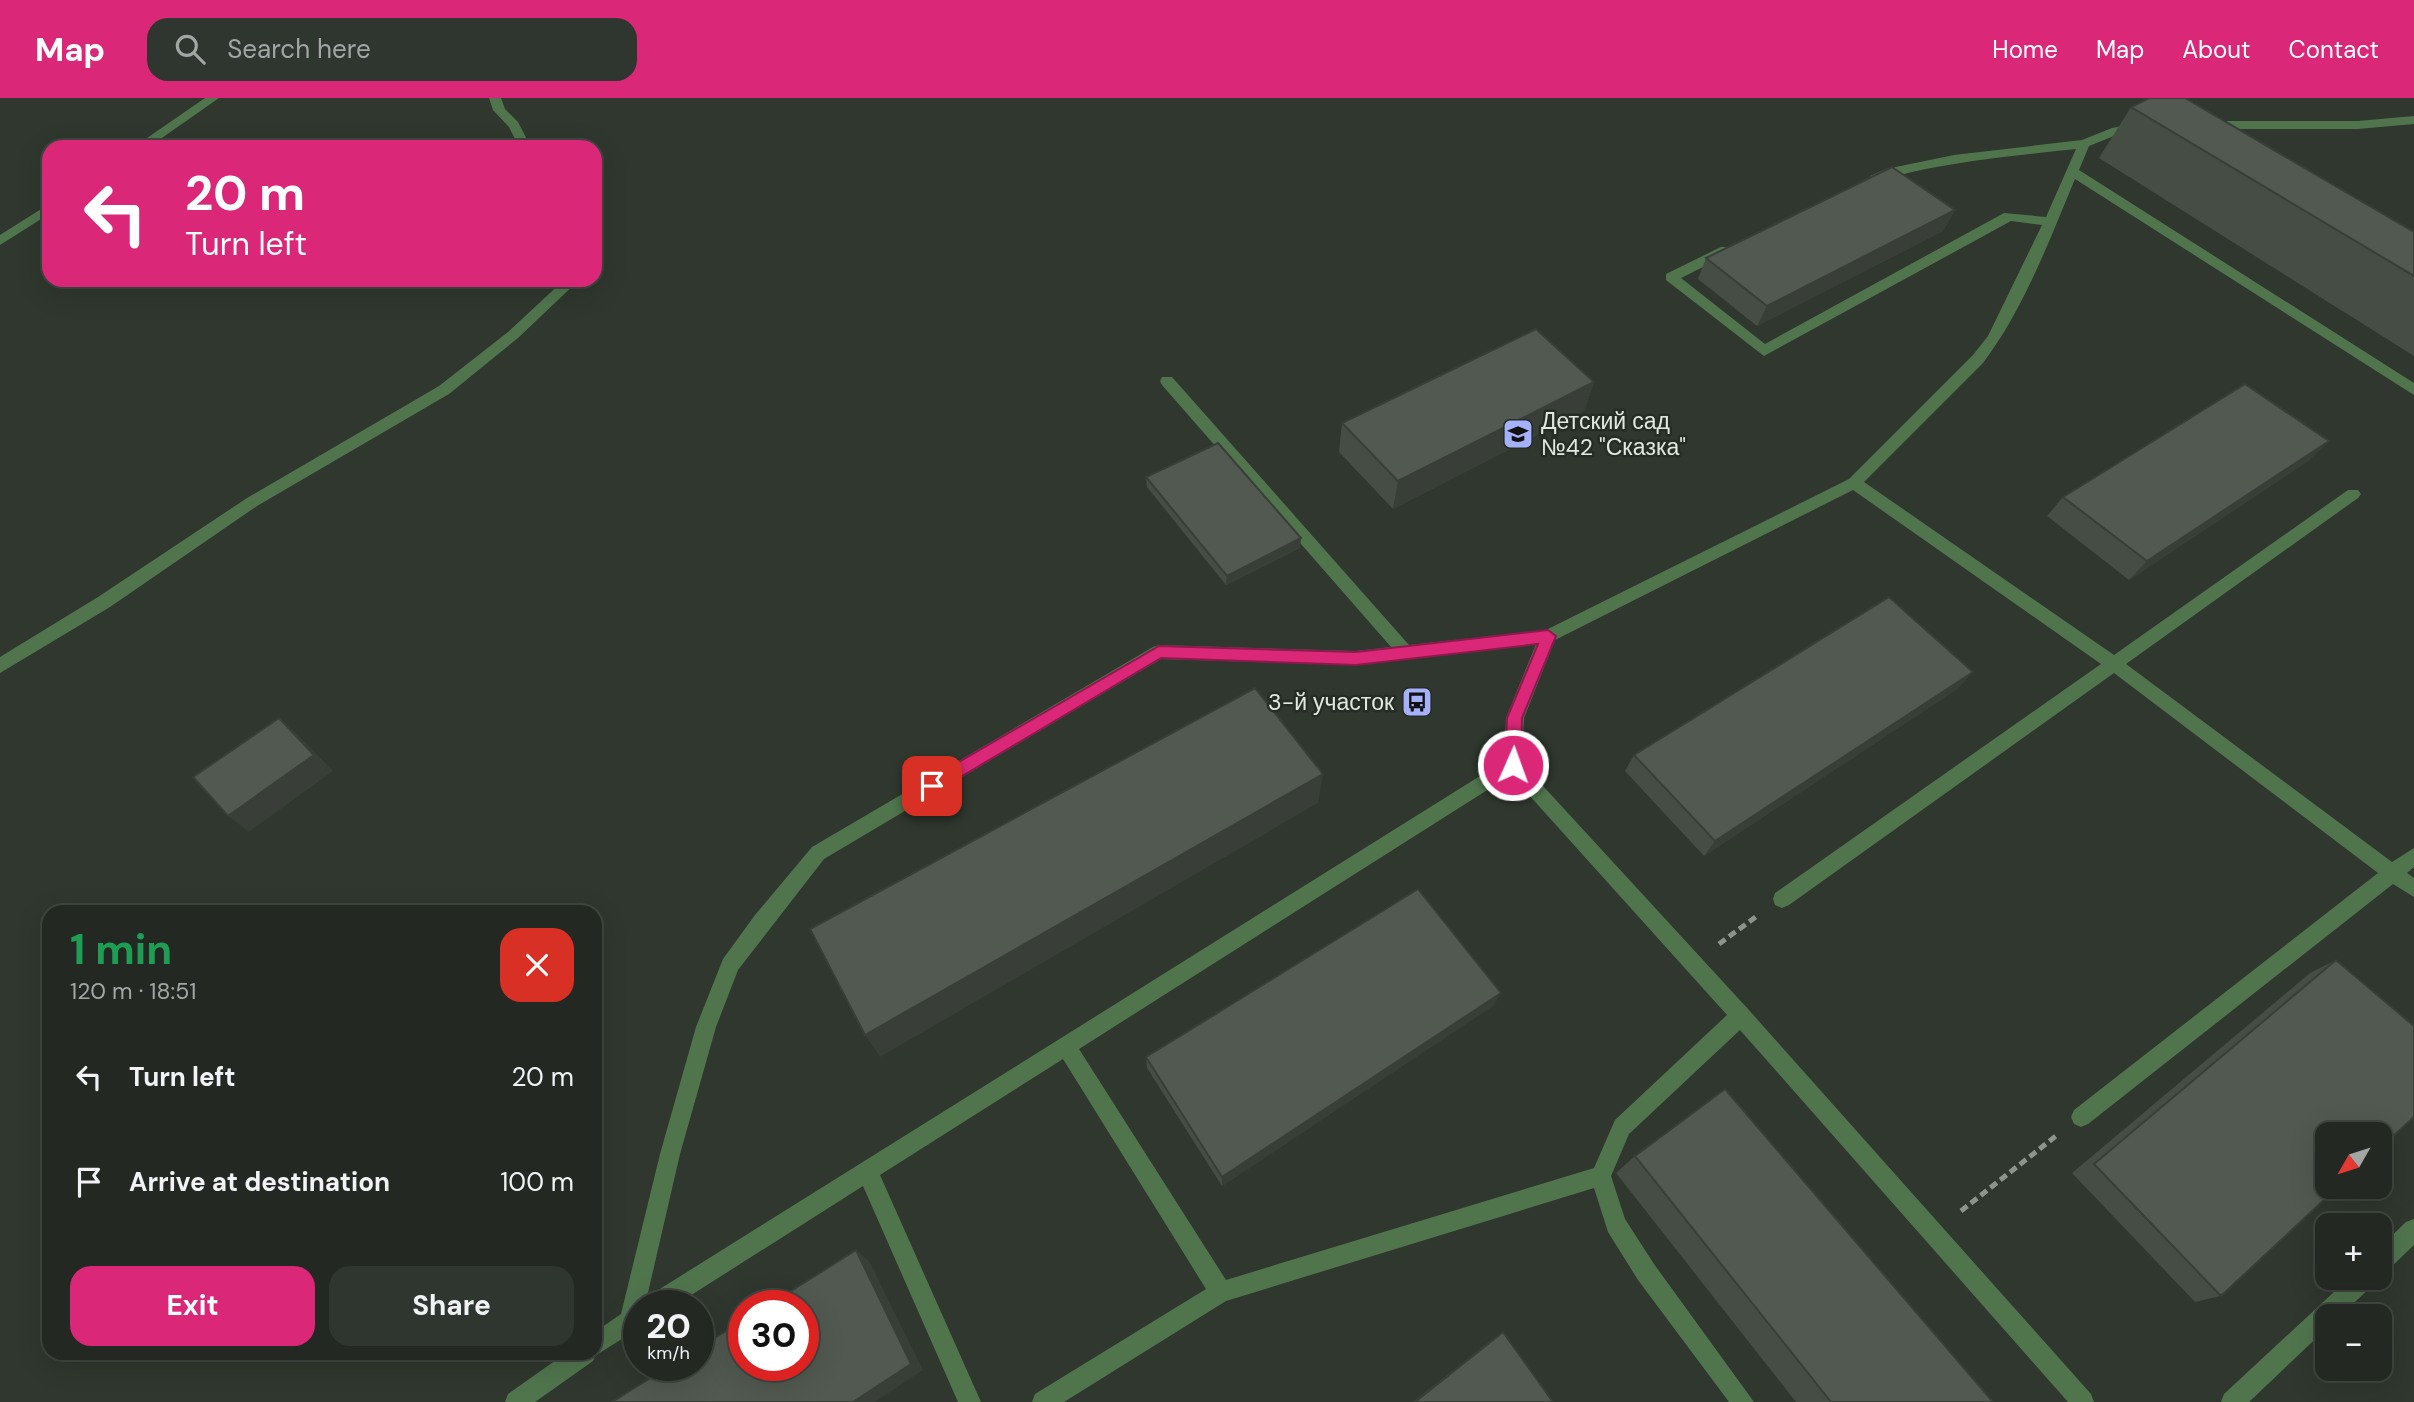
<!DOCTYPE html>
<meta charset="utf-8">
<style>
:root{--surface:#232922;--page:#2f352f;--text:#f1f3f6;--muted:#a3a6a5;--line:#404540;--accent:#db2777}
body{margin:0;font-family:"DM Sans",sans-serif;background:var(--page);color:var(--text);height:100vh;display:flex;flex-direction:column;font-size:26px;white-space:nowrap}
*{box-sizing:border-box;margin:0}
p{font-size:23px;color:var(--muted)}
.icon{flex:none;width:38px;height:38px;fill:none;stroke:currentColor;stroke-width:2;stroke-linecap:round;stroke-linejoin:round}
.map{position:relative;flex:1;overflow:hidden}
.drawer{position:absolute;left:42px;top:807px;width:560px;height:455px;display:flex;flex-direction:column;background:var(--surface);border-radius:21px;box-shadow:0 7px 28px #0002,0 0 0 2px var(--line)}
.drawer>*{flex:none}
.banner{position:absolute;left:42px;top:42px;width:560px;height:147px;border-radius:21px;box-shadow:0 7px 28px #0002,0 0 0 2px var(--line);background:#db2777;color:#fff;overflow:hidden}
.needle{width:46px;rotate:231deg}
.fabs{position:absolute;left:2315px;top:1024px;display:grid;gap:14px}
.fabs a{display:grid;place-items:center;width:77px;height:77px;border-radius:14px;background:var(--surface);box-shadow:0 7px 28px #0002,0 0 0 2px var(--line);font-size:35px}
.speed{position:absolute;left:623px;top:1192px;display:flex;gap:14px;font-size:35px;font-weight:700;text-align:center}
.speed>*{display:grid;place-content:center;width:91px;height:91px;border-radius:50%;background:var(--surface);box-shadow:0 7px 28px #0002,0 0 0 2px var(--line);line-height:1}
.speed small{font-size:18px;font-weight:400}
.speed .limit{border:10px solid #d22;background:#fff;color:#111}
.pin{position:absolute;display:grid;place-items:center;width:60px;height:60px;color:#fff;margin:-30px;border-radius:14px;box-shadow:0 4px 10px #0006}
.me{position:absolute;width:77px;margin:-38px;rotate:2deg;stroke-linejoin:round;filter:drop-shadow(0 0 5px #0008)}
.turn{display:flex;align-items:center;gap:24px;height:147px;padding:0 28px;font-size:32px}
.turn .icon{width:91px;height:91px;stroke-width:2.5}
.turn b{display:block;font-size:49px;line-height:60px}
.round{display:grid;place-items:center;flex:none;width:74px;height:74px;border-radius:21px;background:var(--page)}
.headline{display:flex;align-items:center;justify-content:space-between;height:119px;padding:0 28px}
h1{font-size:42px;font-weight:700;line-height:52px;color:#1e9e55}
.action{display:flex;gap:14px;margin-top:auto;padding:14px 28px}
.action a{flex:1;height:80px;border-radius:21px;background:var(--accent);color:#fff;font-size:28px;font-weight:700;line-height:80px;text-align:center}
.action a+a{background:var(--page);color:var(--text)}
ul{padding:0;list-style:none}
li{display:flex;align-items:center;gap:21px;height:105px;padding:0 28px}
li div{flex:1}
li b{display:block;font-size:26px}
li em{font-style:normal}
header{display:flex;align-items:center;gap:42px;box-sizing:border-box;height:98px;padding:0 35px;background:var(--accent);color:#fff}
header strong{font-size:33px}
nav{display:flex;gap:38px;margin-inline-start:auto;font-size:24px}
.search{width:490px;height:63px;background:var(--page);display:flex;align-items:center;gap:18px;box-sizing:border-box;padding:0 24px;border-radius:21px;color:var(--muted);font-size:26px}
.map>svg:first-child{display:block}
</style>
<header>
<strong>Map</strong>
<div class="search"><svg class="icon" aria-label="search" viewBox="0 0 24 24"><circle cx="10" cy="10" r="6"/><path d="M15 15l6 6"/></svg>Search here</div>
<nav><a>Home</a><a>Map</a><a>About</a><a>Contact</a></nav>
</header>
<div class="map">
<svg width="2414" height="1304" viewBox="0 0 2414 1304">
<rect width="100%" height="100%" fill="#2f372e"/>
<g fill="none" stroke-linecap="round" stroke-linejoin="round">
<!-- path -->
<path stroke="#8d948d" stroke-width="5" stroke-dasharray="8 4.5" stroke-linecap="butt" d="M1719 846 1757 818
M1961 1113 2056 1038"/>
<!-- minor -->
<path fill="#50754d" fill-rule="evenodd" d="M205 0H219L149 49H134Z
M489 0H501L505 11 518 24 531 49H519L509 29 493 12Z
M2414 18V26L2358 31H2208L2202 27 2208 23H2358Z
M2138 25 2142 26V32L2119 36 2089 48 2079 72 2414 285V297L2075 81C2049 143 2024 211 1983 265L1864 384 2114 557 2348 392H2358L2361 396 2358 400 2126 566 2392 764 2414 750V769L2407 775 2414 780V799L2393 786 2088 1026 2081 1029 2074 1026 2071 1019 2074 1012 2378 775 2114 575 1789 807 1782 810 1775 807 1773 801 1775 795 2101 566 1853 392 1555 542 1524 620 1522 665 1748 911 2091 1296 2094 1304H2068L1740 932 1629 1036 1611 1078 1625 1121 1654 1166 1754 1304H1729L1638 1182 1608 1134 1594 1090 1226 1203 1064 1304H1032L1035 1296 1206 1191 1063 961 880 1077 981 1304H958L863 1088 674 1208H639V1230L595 1258 593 1263 535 1304H505L508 1296 566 1255H595V1234L621 1216 660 1056 696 929 723 861 755 817 812 749 1153 549 1159 547 1356 553 1391 549 1162 287 1160 283 1162 279H1172L1409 547 1546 532 1849 381 1973 257 1988 238 2042 127 2011 123 1764 258 1666 182V176L1721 149H1731V155L1681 180 1765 246 2004 115 2046 119 2076 51C2021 57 1966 62 1912 74 1901 76 1880 86 1870 84V78L1886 71 1954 57 2082 42 2112 30ZM1536 546 1506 620 1504 663 647 1199 680 1056 716 929 738 872 824 761 1161 561 1356 567ZM1511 677 1727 917 1615 1022 1594 1070 1226 1182 1079 951Z
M49 106V116L0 147V137Z
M564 182H579L518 240 449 296 257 408 110 509 0 575V559L98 499 247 400 439 288 508 234Z
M2414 1121V1147L2388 1172 2380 1175V1149L2406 1124Z
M2349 1180H2375L2372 1188 2340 1218H2328V1229L2249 1304H2221L2224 1296Z"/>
</g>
<!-- wall -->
<path fill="#464d45" d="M2131 9 2414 134V258L2099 60Z
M1955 112 1943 133 1757 228 1698 181 1706 160Z
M1594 284 1584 313 1393 411 1339 354 1342 325Z
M2329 343 2308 363 2129 482 2047 418 2063 399Z
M1146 379 1300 450 1226 487 1147 389Z
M1973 574 1957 591 1704 758 1625 673 1634 657Z
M2336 862 2221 1198 2195 1204 2072 1075 2310 875Z
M1494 907 1222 1088 1147 970 1146 959Z
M1635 1058 1993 1304H1796L1616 1075Z
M1503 1234 1553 1304H1413L1489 1244Z"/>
<!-- shaded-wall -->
<path fill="#393e38" d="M1955 112 1943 133 1757 228 1767 208Z
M1594 284 1584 313 1393 411 1398 383Z
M2329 343 2308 363 2129 482 2147 463Z
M1301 440 1300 450 1226 487 1227 478Z
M1973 574 1957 591 1704 758 1715 743Z
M279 620 298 637 333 673 249 734 228 718Z
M1323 676 1318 705 880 959 865 937Z
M1501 895 1494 907 1222 1088V1079Z
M856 1152 869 1163 923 1272 875 1304H853Z"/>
<!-- building -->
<path fill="#515950" stroke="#393e38" stroke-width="2" d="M2149 0H2185L2414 134V178L2131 9Z
M1892 69 1955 112 1767 208 1706 160Z
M1536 231 1594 284 1398 383 1342 325Z
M2245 286 2329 343 2147 463 2063 399Z
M1218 345 1301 440 1227 478 1146 379Z
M1889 499 1973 574 1715 743 1634 657Z
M1255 590 1323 676 865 937 810 831Z
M279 620 314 657 228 718 193 679Z
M1418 791 1501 895 1222 1079 1146 959Z
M2336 862 2414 928V1019L2380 1050V1036H2328V1088H2339L2221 1198 2094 1066Z
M1725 991 1993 1304H1831L1635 1058Z
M856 1152 911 1266 853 1304H612L671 1267H698V1250L744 1222V1267H803V1208H767Z
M1503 1234 1553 1304H1415Z"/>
<!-- route -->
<path fill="#db2777" stroke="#8e194d" stroke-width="2" d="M1548 532 1556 538 1522 620 1521 667 1519 672H1507L1505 667 1507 620 1538 546 1356 567 1161 560 937 693H926L924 688 926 683 1159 548 1356 554Z"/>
<!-- icons -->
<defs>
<g id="school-square" transform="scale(1.575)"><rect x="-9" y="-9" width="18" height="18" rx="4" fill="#a6b1fc" stroke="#252d24"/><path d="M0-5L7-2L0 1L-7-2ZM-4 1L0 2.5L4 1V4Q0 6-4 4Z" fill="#111"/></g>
<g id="bus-square" transform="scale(1.575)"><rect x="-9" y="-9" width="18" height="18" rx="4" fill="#a6b1fc" stroke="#252d24"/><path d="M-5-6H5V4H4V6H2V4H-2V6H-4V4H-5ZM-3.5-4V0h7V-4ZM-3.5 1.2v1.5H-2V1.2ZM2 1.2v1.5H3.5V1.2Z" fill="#111"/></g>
</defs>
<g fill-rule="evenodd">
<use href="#school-square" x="1518" y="336"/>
<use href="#bus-square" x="1417" y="604"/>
</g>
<g text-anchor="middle" stroke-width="5" stroke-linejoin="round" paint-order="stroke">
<!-- poi labels -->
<g font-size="23" fill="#e2e7e2" stroke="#252d24" text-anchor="start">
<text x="1541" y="331">Детский сад<tspan x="1541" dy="26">№42 "Сказка"</tspan></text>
<text x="1394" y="612" text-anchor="end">3-й участок</text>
</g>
</g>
</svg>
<div class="fabs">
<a><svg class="needle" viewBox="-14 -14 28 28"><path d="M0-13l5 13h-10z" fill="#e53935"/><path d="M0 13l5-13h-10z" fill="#a3a6a5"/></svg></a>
<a>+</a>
<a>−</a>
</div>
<div class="speed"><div>20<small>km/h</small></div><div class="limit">30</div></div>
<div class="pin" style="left:932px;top:688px;background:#d93025"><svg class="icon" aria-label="arrive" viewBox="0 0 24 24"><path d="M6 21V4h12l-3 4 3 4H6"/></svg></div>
<svg class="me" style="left:1513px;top:667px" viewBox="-20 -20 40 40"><circle r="17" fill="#db2777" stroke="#fff" stroke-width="3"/><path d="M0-11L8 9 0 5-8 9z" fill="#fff"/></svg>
<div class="banner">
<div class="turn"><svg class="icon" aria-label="left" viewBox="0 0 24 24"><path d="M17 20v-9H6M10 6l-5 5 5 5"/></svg><div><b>20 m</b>Turn left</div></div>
</div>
<section class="drawer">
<div class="headline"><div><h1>1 min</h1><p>120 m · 18:51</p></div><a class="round" style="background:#d93025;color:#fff"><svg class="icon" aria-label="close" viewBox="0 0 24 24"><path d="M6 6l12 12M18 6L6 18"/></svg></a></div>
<ul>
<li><svg class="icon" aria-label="left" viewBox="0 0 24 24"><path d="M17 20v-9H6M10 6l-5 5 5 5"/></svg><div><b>Turn left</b></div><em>20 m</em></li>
<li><svg class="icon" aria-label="arrive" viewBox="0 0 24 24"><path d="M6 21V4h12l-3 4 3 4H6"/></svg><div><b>Arrive at destination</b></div><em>100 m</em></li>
</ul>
<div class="action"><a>Exit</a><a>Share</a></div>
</section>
</div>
